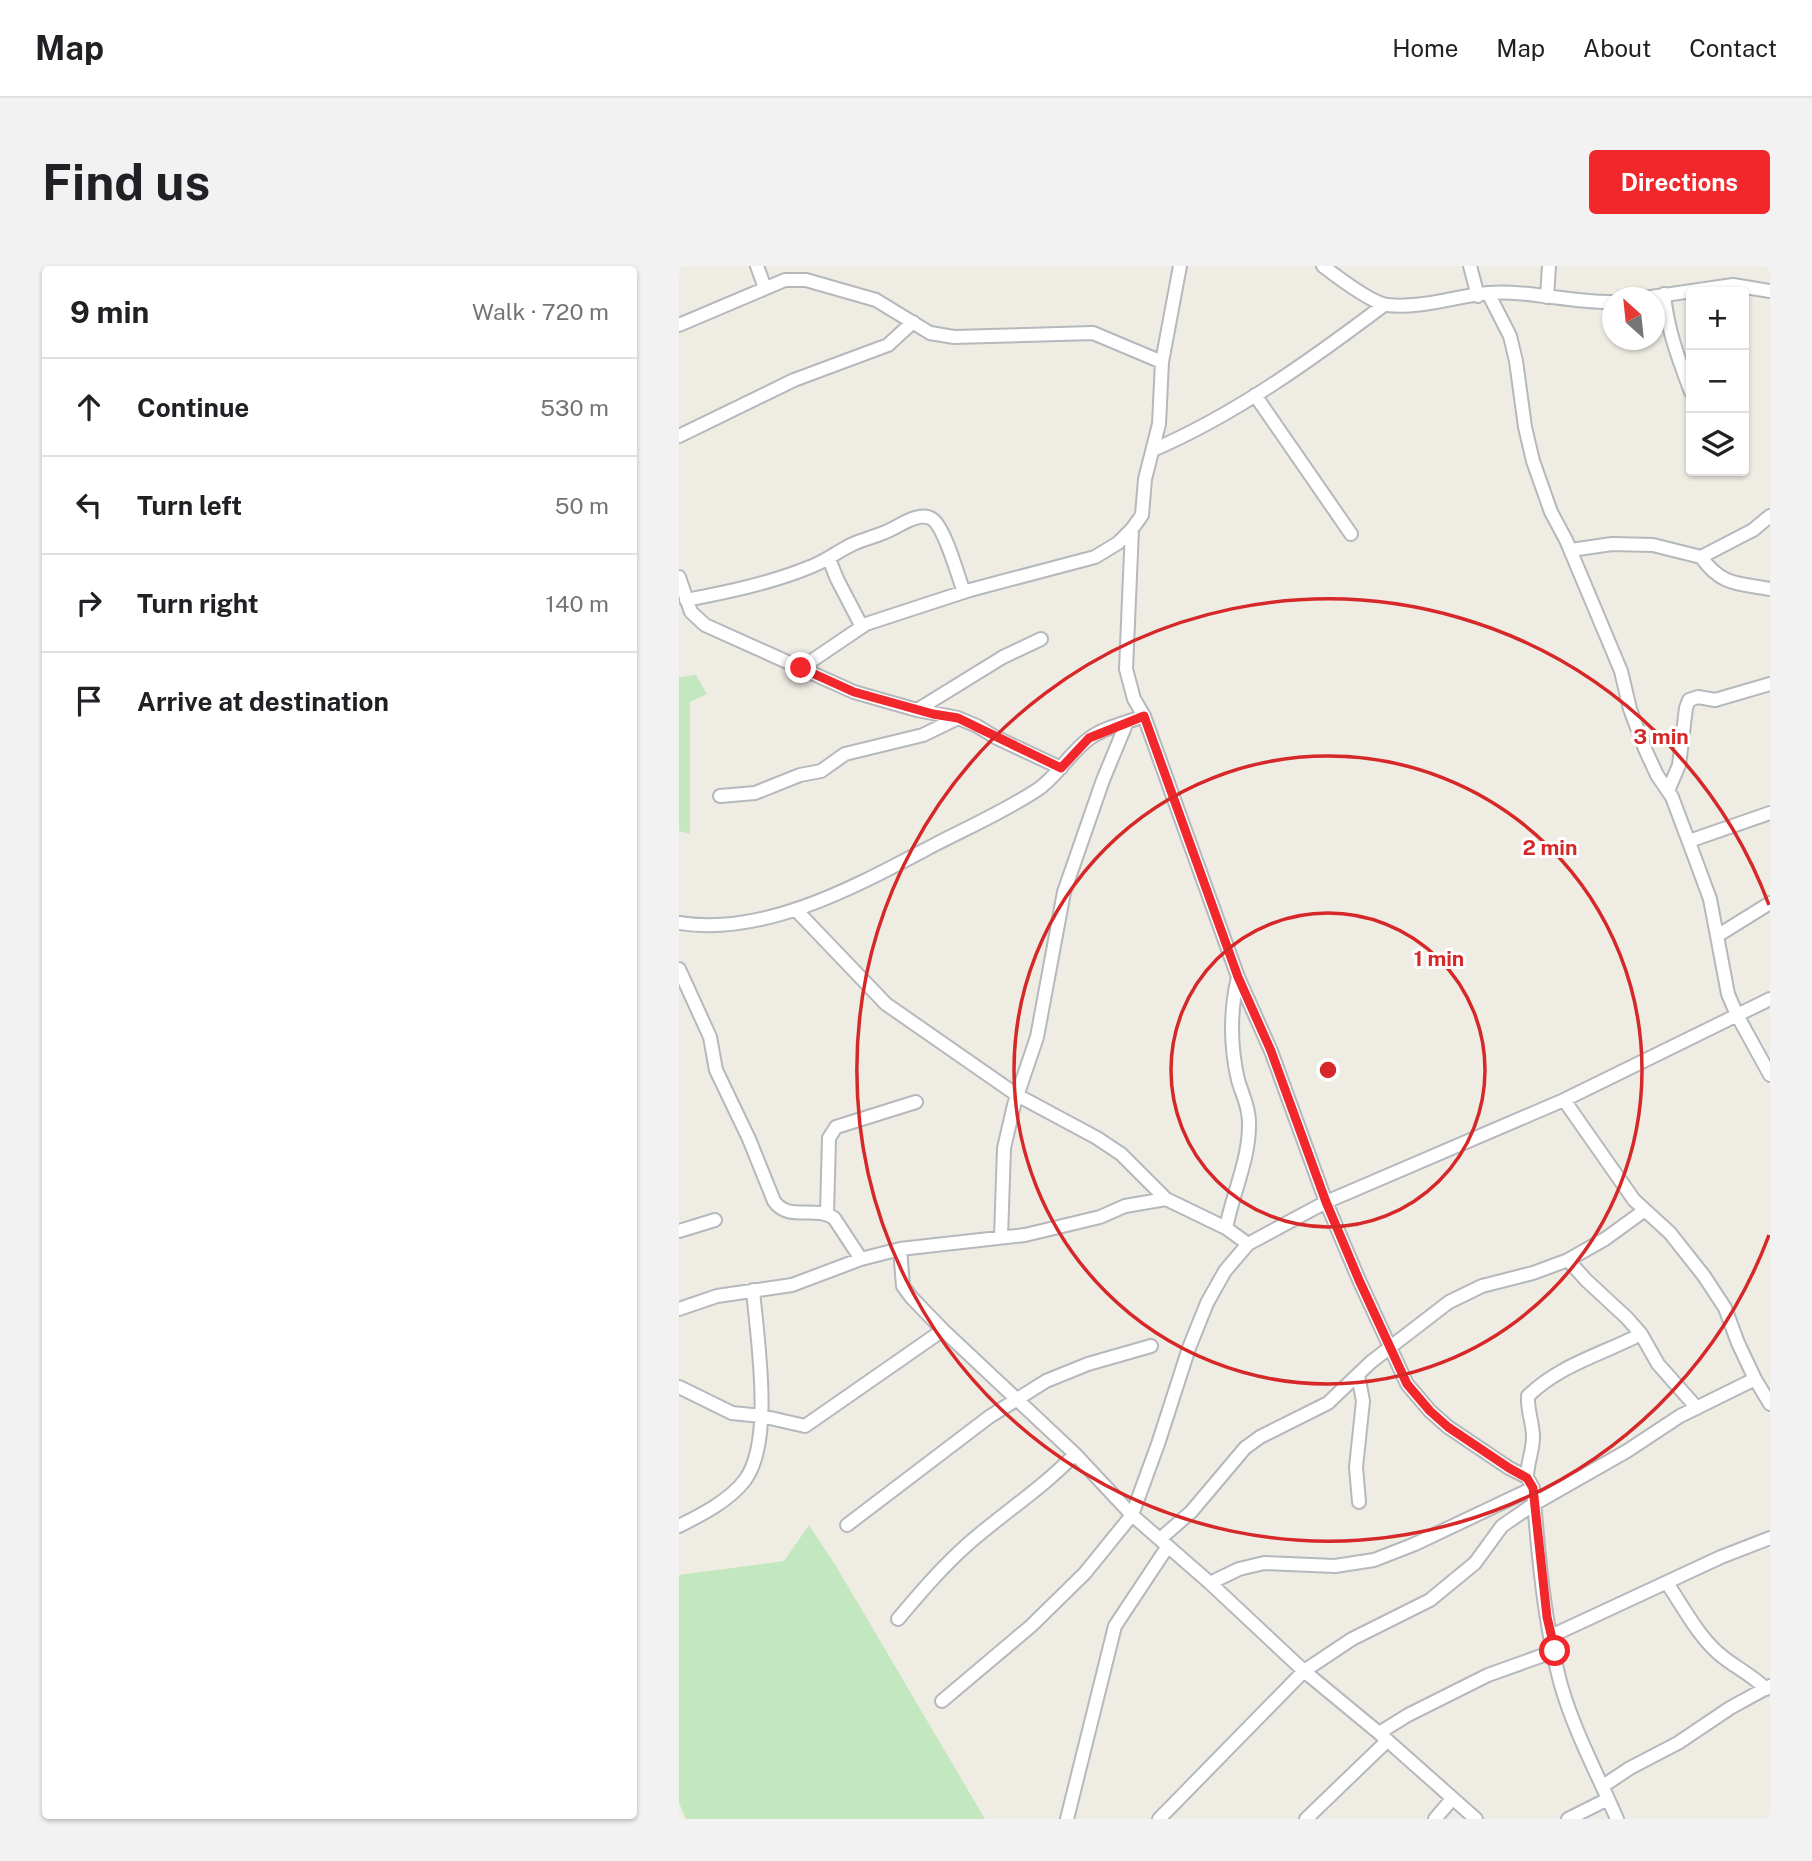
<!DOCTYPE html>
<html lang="en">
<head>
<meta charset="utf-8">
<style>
  :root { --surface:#fff; --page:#f2f2f2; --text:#202124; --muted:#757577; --line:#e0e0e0; --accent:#f2272c }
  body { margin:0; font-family:"Public Sans",sans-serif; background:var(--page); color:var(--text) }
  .controls { position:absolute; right:21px; top:21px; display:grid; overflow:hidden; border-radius:7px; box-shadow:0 2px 5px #0004 }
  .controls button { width:63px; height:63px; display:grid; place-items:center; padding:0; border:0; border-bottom:2px solid var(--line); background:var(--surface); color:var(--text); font:35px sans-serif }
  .compass { position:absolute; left:923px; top:21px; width:63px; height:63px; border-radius:50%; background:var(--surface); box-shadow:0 2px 5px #0004; rotate:333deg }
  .stop { position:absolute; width:21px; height:21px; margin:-16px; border:5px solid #f2272c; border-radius:50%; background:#fff }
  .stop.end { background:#f2272c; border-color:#fff; box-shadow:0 2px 7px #0008 }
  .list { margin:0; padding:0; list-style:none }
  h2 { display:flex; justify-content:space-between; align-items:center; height:91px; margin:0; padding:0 28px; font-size:30px }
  h2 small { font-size:23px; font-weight:400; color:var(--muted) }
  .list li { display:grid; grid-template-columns:46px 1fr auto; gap:21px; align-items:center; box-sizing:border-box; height:98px; padding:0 28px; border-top:2px solid var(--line) }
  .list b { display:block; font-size:26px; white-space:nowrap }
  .list em { font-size:23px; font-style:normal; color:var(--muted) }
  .icon { flex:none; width:38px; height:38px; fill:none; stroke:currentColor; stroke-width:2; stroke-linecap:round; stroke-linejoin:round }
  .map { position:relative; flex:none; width:1091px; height:1553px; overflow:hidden; border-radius:7px }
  header { display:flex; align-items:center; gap:42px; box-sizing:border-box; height:98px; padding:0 35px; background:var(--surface); border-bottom:2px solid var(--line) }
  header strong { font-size:33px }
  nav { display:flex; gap:38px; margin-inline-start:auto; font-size:24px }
  .intro { display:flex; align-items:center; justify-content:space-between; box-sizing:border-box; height:168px; padding:0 42px }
  h1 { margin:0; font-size:49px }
  .button { padding:18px 32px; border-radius:7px; background:var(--accent); color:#fff; font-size:24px; font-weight:700 }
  main { display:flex; gap:42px; padding:0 42px }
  aside { flex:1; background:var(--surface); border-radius:7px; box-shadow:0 2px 5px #0004 }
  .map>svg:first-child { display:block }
</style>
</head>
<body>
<header>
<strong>Map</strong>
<nav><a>Home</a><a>Map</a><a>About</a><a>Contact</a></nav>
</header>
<div class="intro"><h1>Find us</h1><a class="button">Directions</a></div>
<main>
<aside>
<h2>9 min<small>Walk · 720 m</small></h2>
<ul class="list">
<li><svg class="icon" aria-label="ahead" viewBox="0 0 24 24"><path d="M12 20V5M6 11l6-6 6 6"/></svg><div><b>Continue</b></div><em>530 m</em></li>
<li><svg class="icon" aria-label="left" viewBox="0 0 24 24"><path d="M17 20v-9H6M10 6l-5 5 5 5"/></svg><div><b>Turn left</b></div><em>50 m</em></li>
<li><svg class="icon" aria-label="right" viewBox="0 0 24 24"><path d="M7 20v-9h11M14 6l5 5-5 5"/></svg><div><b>Turn right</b></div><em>140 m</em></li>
<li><svg class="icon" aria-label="arrive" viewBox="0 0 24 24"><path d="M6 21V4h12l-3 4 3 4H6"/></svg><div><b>Arrive at destination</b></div></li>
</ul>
</aside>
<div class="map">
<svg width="1091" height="1553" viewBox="0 0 1091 1553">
  <rect width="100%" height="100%" fill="#efece4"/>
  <path fill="#c3e8bf" d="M17 409 28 428 11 436V568L0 565V411Z
    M130 1259 157 1300 306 1553H7L0 1537V1309L105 1295Z"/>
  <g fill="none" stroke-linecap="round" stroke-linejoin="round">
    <defs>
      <path id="minor" d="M78 0 86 22
        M644 0C657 10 693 37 708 39 742 43 776 30 810 27 851 24 892 37 933 36
        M791 0 799 30
        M809 27 831 70 837 95 846 161 854 195 872 246 887 274 942 405 951 443 966 483 978 509 993 531 1017 595 1031 633 1049 728 1058 749 1091 809
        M985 28C988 63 1000 94 1012 126
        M868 31 870 0
        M965 32 1054 19 1091 25
        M0 59 106 14H127L197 34 251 67 275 71 414 67 483 96
        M576 129 672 268
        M0 170 115 114 209 79 234 56
        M474 184C557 148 632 94 705 39
        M453 263 447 403 455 433 465 450
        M892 284 933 278 974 279 1022 291C1043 320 1058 317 1091 323
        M1022 291 1074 264 1091 250
        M150 293 158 313 183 361
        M0 311 12 346 26 359 175 426 238 444 279 452 298 460 316 471 382 502
        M7 334C49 326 92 317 131 301 147 295 159 285 174 278 183 274 194 271 204 267 217 263 239 244 253 253 266 261 279 311 285 326
        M122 402 187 358 291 324 416 291 439 277 453 263 463 249 466 213 480 158 483 96 501 0
        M238 444 324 391 362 373
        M989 525 1000 499 1007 442 1010 434 1019 431 1036 434 1091 418
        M41 530 76 527 121 509 142 505 166 488 244 469 279 452
        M1010 575 1091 547
        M117 644 207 738 338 829 418 872 442 888 487 933 547 962 569 978
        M0 657C87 671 181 618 255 579 290 561 324 546 358 524 378 511 391 486 411 472 426 461 447 457 465 450L559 711 592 785 647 936 680 1014 728 1118 751 1145 769 1161 830 1202 848 1211 854 1222C859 1286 865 1357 882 1419 895 1465 919 1509 938 1553
        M1038 670 1091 637
        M0 703 31 771 37 804 70 873 95 935C109 956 136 939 155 952L182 993
        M885 834 955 934 991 967 1025 1010 1046 1042 1059 1077 1076 1113 1091 1138
        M148 947 150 872 157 861 237 836
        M547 962C554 926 571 892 570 856 570 840 563 828 559 814 551 779 551 745 559 711
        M0 965 36 954
        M322 971 325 882 335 839 358 771 385 626 424 514 448 456
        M221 983 224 1020 232 1031 264 1064 396 1188 453 1249 531 1317 625 1405 700 1467 797 1553
        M889 994 907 1014 948 1052 962 1068 979 1098 1018 1142
        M0 1043 38 1030 113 1019 182 993 221 983 346 969 421 951 446 940 487 933
        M679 1109 684 1135 677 1201 680 1236
        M0 1121 53 1147 83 1150 126 1160 264 1064
        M848 1211C848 1198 854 1185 854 1171 854 1157 848 1144 849 1130 880 1099 924 1088 962 1068
        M168 1259 310 1151 367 1115 409 1098 472 1080
        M0 1260C22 1249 50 1235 66 1214 95 1175 78 1072 74 1024
        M481 1273 512 1246 566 1182 581 1171 649 1137 692 1096 770 1036 803 1020 854 1007 889 994 926 973 966 944
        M531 1317 560 1303 585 1297 656 1300 695 1294 736 1278 854 1222
        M988 1317C1003 1339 1018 1368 1038 1386 1053 1400 1071 1407 1087 1423
        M219 1353C241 1327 263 1301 289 1278 324 1247 364 1222 396 1188
        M872 1370 1042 1291 1091 1272
        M263 1435 352 1360 406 1307 453 1249 479 1178 510 1082 528 1037 546 1005 569 978 647 936 885 834 1091 733
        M700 1467 729 1449 809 1409 876 1385
        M924 1520 951 1502 999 1477 1051 1442 1091 1420
        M388 1553 436 1360 489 1280
        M480 1553 625 1405 673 1373 751 1334 796 1297 823 1260 855 1238 948 1185 1001 1150 1076 1113
        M627 1553 708 1475
        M756 1553 773 1533
        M889 1553 929 1533"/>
    </defs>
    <use href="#minor" stroke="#b5b8bc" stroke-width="16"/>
    <use href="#minor" stroke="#fff" stroke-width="12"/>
  </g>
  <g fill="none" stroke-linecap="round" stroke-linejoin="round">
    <path stroke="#f2272c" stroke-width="9" d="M122 402 175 426 254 448 279 452 382 502 410 472 465 450 559 711 592 785 647 936 680 1014 728 1118 751 1145 769 1161 830 1202 848 1212 854 1222 868 1351 876 1385"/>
  </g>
  <g fill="none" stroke="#d62828" stroke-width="3.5">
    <circle cx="649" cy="804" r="157"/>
    <circle cx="649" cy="804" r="314"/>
    <path d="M1090 969A471 471 0 1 1 1090 639"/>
  </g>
  <circle cx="649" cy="804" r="10" fill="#d62828" stroke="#fff" stroke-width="3.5"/>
  <g font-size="21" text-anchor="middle" font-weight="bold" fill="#d62828" stroke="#fff" stroke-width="6" stroke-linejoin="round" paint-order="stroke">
    <text x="982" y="478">3 min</text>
    <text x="871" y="589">2 min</text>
    <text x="760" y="700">1 min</text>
  </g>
</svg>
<div class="controls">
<button>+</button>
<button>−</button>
<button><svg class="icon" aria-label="layers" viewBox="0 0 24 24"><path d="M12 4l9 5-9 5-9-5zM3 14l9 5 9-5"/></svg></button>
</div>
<svg class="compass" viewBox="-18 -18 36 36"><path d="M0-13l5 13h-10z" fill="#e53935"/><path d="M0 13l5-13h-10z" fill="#757577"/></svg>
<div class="stop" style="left:876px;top:1385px"></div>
<div class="stop end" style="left:122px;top:402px"></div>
</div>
</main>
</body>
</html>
